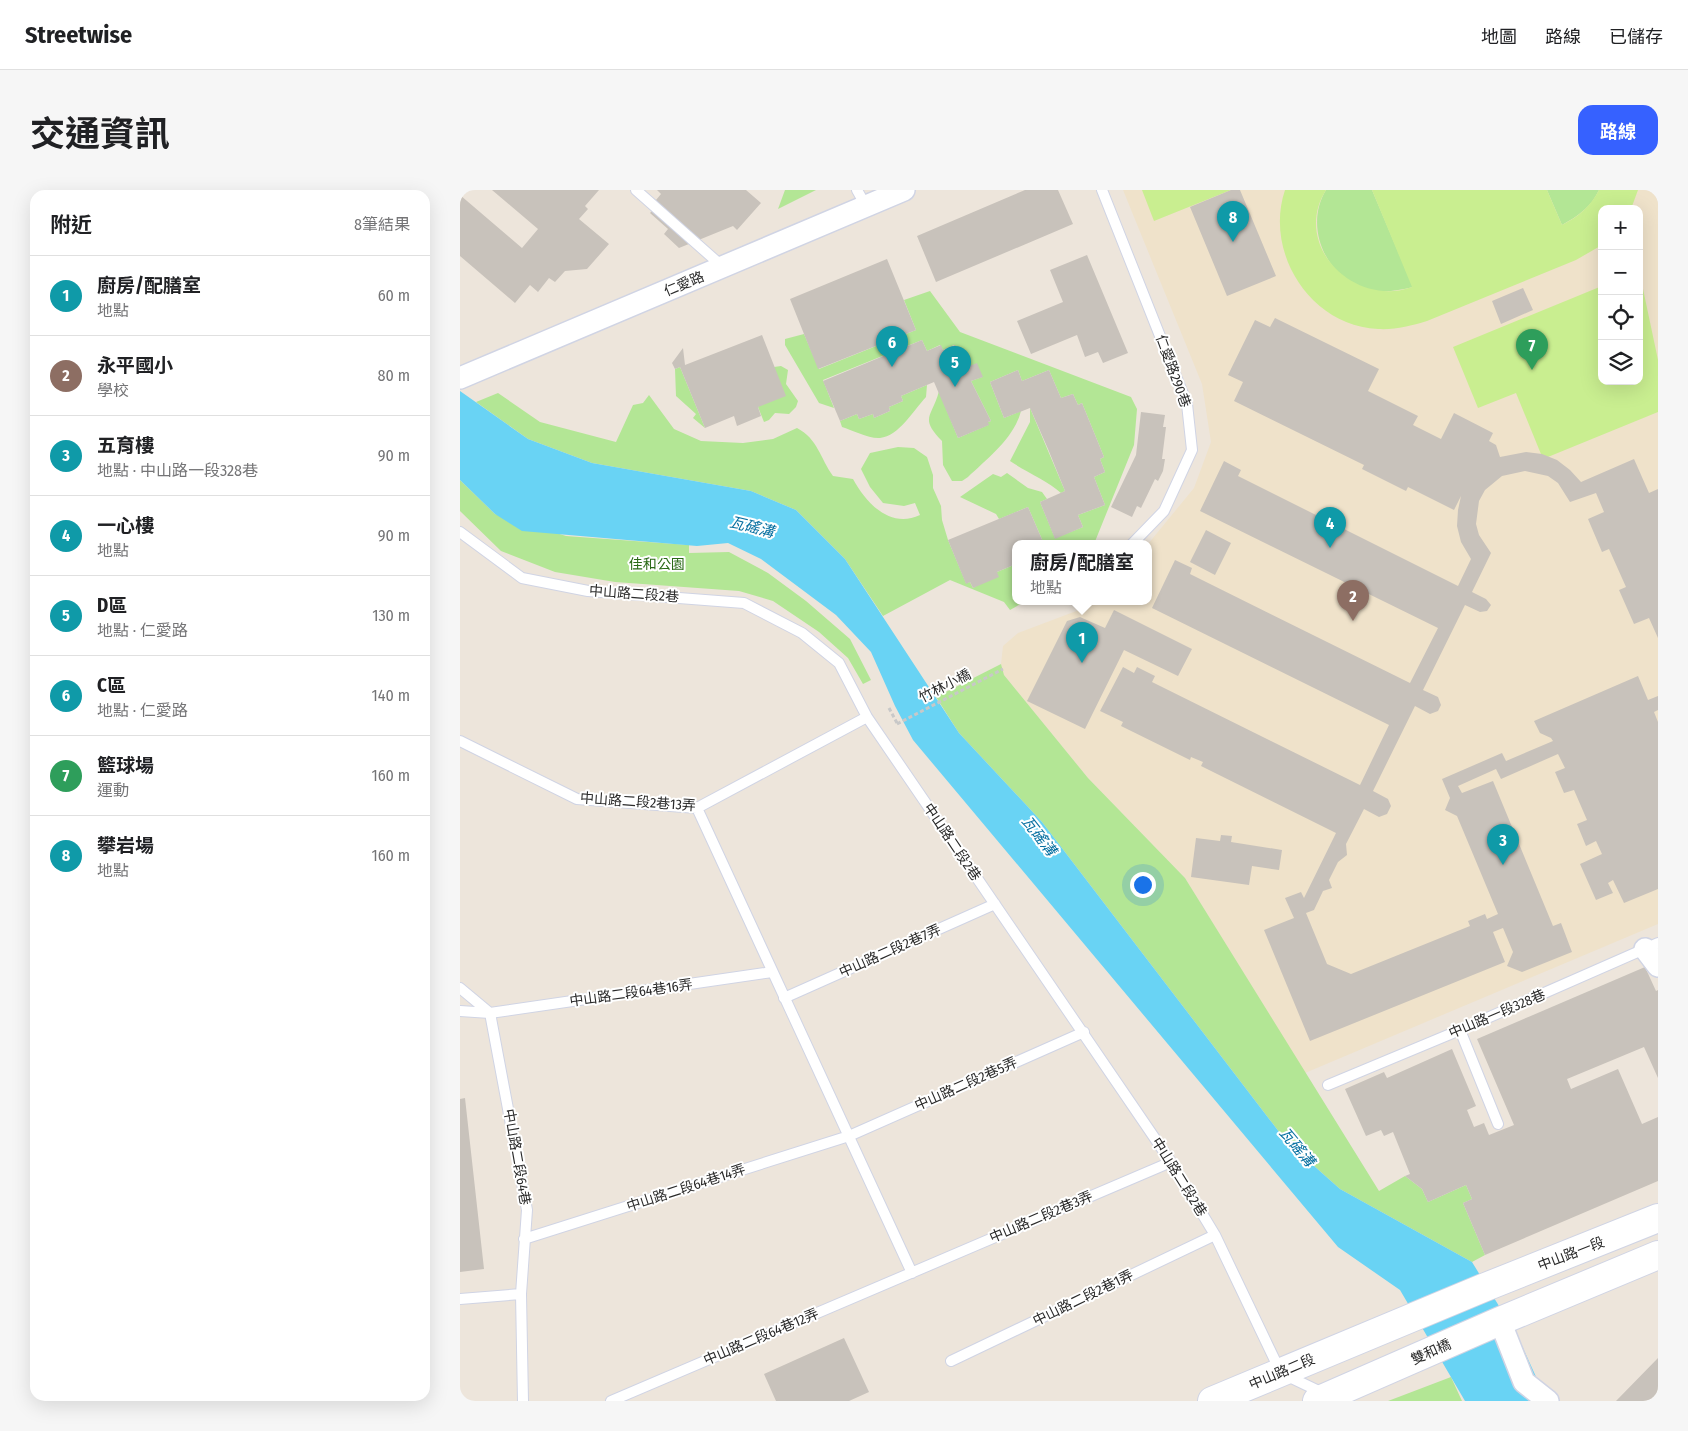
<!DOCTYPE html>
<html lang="zh-TW">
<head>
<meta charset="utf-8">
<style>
  :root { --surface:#fff; --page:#f6f6f6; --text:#202124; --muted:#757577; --line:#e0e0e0; --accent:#3661ff }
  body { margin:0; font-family:"Fira Sans Condensed","Noto Sans TC",sans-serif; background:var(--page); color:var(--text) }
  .controls { position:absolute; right:15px; top:15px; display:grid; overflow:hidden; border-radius:10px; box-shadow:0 5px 20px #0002 }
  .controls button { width:45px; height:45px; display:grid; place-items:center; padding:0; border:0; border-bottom:1px solid var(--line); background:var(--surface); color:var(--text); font:25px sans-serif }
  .you { position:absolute; left:682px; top:694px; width:18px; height:18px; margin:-12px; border:4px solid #fff; border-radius:50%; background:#1a73e8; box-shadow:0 0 0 8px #1a73e833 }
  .badge { display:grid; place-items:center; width:32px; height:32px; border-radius:50%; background:var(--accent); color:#fff; font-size:16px; font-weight:700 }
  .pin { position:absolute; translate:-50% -41px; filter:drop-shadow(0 1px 2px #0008) }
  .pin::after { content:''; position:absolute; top:26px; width:18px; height:15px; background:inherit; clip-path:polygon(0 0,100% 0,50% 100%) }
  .popup { position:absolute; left:552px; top:350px; width:140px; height:65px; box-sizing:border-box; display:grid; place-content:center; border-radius:10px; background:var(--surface); filter:drop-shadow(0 1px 4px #0005); font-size:16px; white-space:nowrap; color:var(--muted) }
  .popup b { font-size:19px; color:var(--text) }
  .popup::after { content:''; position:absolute; left:50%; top:100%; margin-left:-10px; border:10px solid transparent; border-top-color:var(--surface) }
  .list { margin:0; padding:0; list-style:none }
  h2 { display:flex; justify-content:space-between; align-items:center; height:65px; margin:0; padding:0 20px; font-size:21px }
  h2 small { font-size:16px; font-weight:400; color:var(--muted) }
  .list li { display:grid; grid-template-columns:32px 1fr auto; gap:15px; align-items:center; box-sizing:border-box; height:80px; padding:0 20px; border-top:1px solid var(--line) }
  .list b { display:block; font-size:19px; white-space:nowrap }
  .list p { margin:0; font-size:16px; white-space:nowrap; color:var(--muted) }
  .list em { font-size:16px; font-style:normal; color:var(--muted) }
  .icon { flex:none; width:28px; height:28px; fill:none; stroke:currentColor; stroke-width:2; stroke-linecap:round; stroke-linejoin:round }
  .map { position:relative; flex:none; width:1198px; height:1211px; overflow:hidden; border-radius:15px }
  header { display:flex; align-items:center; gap:30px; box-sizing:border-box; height:70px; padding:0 25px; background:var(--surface); border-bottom:1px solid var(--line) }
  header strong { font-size:24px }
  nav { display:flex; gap:28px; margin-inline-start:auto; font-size:18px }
  .intro { display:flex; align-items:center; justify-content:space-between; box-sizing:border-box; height:120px; padding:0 30px }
  h1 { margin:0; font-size:35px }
  .button { padding:12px 22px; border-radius:15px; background:var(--accent); color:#fff; font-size:18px; font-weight:700 }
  main { display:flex; gap:30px; padding:0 30px }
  aside { flex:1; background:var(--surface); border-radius:15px; box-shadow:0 5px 20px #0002 }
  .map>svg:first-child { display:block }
</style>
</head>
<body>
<header>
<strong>Streetwise</strong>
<nav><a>地圖</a><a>路線</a><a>已儲存</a></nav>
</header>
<div class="intro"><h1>交通資訊</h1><a class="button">路線</a></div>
<main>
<aside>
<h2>附近<small>8筆結果</small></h2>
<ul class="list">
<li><span class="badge" style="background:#0f9aa8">1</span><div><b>廚房/配膳室</b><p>地點</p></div><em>60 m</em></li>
<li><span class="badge" style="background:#8d6e63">2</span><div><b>永平國小</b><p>學校</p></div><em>80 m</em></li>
<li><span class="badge" style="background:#0f9aa8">3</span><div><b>五育樓</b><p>地點 · 中山路一段328巷</p></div><em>90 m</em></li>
<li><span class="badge" style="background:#0f9aa8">4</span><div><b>一心樓</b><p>地點</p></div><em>90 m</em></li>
<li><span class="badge" style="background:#0f9aa8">5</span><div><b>D區</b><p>地點 · 仁愛路</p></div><em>130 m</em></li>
<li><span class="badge" style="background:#0f9aa8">6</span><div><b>C區</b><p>地點 · 仁愛路</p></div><em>140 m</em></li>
<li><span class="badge" style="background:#2e9e5b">7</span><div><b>籃球場</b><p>運動</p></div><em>160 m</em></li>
<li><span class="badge" style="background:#0f9aa8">8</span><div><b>攀岩場</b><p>地點</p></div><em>160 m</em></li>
</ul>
</aside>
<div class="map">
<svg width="1198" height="1211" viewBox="0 0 1198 1211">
  <rect width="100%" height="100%" fill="#ede5db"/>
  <path fill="#efe2ca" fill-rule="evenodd" d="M663 0H1198V734L845 883 725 688 628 588 544 485 541 474 543 456 558 443 619 420 629 412H688V354L734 298 751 252 742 194ZM1142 19H1179V191H1142Z"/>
  <path fill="#b3e695" d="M325 0H356L318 19Z
    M866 0H912L953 97C936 101 920 104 903 98 865 85 844 36 866 0Z
    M1087 0H1139C1131 17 1118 26 1102 35Z
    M470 101 500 142 671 207 677 219 674 255 634 354H584L568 317 539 329 536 324 500 307 533 284 541 287 547 283 568 298 582 302 587 309 580 312 595 348 623 337 618 325 645 315 634 287 645 282 640 269 644 267 622 213 618 215 613 204 601 208 589 180 562 191 558 180 530 192 544 228 561 221C554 248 528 268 508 287L502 291H492L483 275 482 251C459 227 472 228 479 201L498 248 528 235V232L531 231 511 191 522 187 509 176 502 159 497 161 494 155 483 160 480 155 467 161 462 150 363 190 374 218 359 213 325 155V149L344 144 359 179 456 140 444 110Z
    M321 176 328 180 326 194 338 211 336 217 329 224 315 223 309 230 304 232 298 217 314 177Z
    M220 177 245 238 233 228 236 224 216 206 215 179Z
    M467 195 466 207C453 221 439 246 420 248 409 249 392 240 382 237L380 231 397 224 399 229 413 224 414 228 430 221 429 217 443 211 441 206Z
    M38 203 80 232 156 252 173 215 183 213 189 205 214 239 241 251 283 253 313 249 337 238C358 249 360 268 373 286L393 289C406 313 430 339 460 325L455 313 444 316 423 313 410 297 401 279 410 263 438 257 454 258 467 267 473 285V298L481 316 482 330 488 350 506 393 510 392 513 398 537 382 556 374V412H564L550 420 544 412 490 390 423 426 385 369 336 320 291 301 132 273 68 249 16 212Z
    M570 218 605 301 601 303C588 291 566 282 550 271L570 232Z
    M0 290 35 324 106 346 229 355V363L269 362 308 383 346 411 390 449 411 490 403 494 388 468 359 442 313 411 279 401 155 392 95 382 41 361 0 321Z
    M541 474 544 485 628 588 725 688 919 1001 945 986 962 999 968 1012 1006 995 1012 1009 1003 1013 1025 1065 1012 1072 880 999 826 951 582 632 499 543 476 507Z
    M991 1187 1002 1211H928Z"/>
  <path fill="#c9ee90" d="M682 0H771L694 31Z
    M825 0H866C831 56 895 118 952 97L912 0H1087L1102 35C1118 27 1131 16 1139 0H1178L1171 19H1142V55L1116 70 967 131C950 136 935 140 918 139 850 136 804 62 825 0Z
    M1179 80 1198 170V222L1083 269 1056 203 1018 218 993 157 1142 96V191H1179Z"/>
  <path fill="#69d3f4" d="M0 201 68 249 132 273 291 301 336 320 385 369 499 543 582 632 826 951 880 999 1012 1072 1058 1147 1087 1211H1005L940 1100 878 1057 453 550 435 516 411 462 376 425 301 369 268 353 237 356 62 341 35 324 0 290Z"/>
  <path fill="#c8c2bb" d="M32 0H139L125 16 128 19 119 29 149 54 127 79 105 81 95 92 89 88 78 102 70 95 55 113 0 66V5L62 58 78 39Z
    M197 0H286L301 13 277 40 273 36 219 58 204 44 208 39 190 23 194 19 191 16 201 4Z
    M565 0H598L613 34 476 92 457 46Z
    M771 0H780L816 86 767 106 730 17Z
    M627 65 668 163 643 173 638 162 625 167 617 145 571 164 557 131 603 112 590 80Z
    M427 69 456 140 358 179 330 109Z
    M1063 98 1073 120 1041 134 1032 111Z
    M815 128 919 179 908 201 958 226 953 235 981 249 994 223 1033 243 1029 251 1036 255 1040 267 1066 262 1082 264 1097 270 1110 280 1121 292 1174 269 1189 303 1198 299V448L1189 428 1174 434 1159 400 1166 397 1149 359 1142 362 1128 329 1144 322 1136 303 1110 312 1098 293 1088 286 1065 281 1042 286 1025 300 1019 311 1016 334 1019 345 1031 363 1012 402 1026 409 1031 415 1027 421 1020 422 1005 415 963 500 978 507 981 515 978 521 970 524 955 516 913 601 928 609 931 616 927 624 919 627 904 619 886 654 887 665 878 672 869 690 872 698 863 701 854 720 846 723 867 774 891 784 1010 736 1008 731 1025 724 1027 729 1038 724 997 626 985 620 990 608 982 589 1042 563 1046 571 1093 551 1091 548 1080 543 1074 531 1178 486 1188 510 1198 506V520L1194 522 1198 532V699L1164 713 1153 690 1148 693 1153 703 1136 710 1120 674 1142 664 1136 651 1126 656 1117 634 1127 630 1114 600 1104 603 1095 582 1105 578 1098 564 1041 589 1036 579 998 596 1002 603 1033 591 1093 736 1101 733 1112 762 1062 782 1047 776 1053 762 1043 738 1033 742 1045 772 850 851 804 740 834 728 825 708 841 702 844 708 876 643 741 576 743 572 731 567 730 570 661 536 663 532 640 521 663 477 674 483 677 477 695 486 692 492 900 595 929 535 692 418 715 370 732 378 730 384 950 493 978 438 740 321 764 271 781 280 778 286 998 396 1011 369 1001 352 997 336 998 320 1001 306 994 320 948 297 946 301 902 279 904 275 774 211 783 192 768 185 795 130 810 137Z
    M302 145 326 206 298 217 301 226 277 236 274 226 245 238 220 177 215 179 212 173 223 158 225 175Z
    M462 150 467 161 481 155 483 160 495 155 497 161 502 159 509 176 517 173 523 187 511 191 531 231 528 232 529 235 498 248 474 192 441 206 443 211 429 217 430 221 414 228 413 224 399 229 397 224 380 231 363 191Z
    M558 180 562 191 589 180 601 208 613 204 618 215 622 213 644 267 640 269 645 282 634 287 645 315 618 325 623 337 595 349 580 312 605 301 588 259 570 218 544 228 530 192Z
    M681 222 705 225 703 237H706L702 269H705L703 281 698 291 695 289 681 318 677 316 672 327 651 317 676 265Z
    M568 317 584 354H556V374L537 382 539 387 513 398 510 392 506 394 488 350Z
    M746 340 771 353 755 385 730 372Z
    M654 420 732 459 718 486 664 460 625 539 567 511 607 431 620 427 645 438Z
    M761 645 772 646 771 652 822 660 819 680 792 676 789 695 731 687 736 648 760 651Z
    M1185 777 1196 801 1198 800V888L1184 857 1107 889 1111 899 1158 879 1182 934 1198 927V991L1025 1065 1003 1013 1012 1009 1006 995 968 1012 962 999 945 986 950 984 933 942 924 946 921 940 906 946 885 899 924 882 927 888 992 859 1016 916 1007 920 1014 937 1024 933 1029 945 1054 935 1017 849Z
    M5 908 24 1079 0 1082V909Z
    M384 1148 409 1202 389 1211H316L304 1184Z
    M1198 1168V1211H1156Z"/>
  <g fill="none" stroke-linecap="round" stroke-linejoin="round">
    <defs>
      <path id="lane" d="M176 0 263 77
        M397 0 406 16
        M642 0 727 214 732 260 704 321 672 354
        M0 342 62 388 128 401 284 413 342 443 379 473 407 527 711 972 755 1045 821 1183 865 1204
        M0 551 117 609 237 618 407 527
        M237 618 452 1083
        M0 798 30 823 67 1020 61 1104 63 1211
        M324 808 535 714
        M0 821 30 823 312 782
        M1000 840 1038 934
        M868 895 1000 840 1198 753
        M64 1049 389 946 624 842
        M0 1109 61 1104
        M491 1171 755 1045
        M151 1211 711 972"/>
      <path id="street" d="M0 188 444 0
        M1185 759 1198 776
        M1040 1131 1064 1192 1088 1211"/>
      <path id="secondary" d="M752 1211 1023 1098 1198 1028
        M857 1211 1040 1131 1198 1065"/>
    </defs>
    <use href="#lane" stroke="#d0d4e4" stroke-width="12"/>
    <use href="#street" stroke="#d0d4e4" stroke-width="24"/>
    <use href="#secondary" stroke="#d0d4e4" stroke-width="30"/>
    <path stroke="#c8c8c8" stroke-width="3" stroke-dasharray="4 2.5" stroke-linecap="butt" d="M429 518 437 533
      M437 534 543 479"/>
    <use href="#lane" stroke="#fff" stroke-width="10"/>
    <use href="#street" stroke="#fff" stroke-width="21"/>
    <use href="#secondary" stroke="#fff" stroke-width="28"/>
  </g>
  <g text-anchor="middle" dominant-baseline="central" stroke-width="4" stroke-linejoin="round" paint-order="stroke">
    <g font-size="14" fill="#2a2a2a" stroke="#fff">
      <text transform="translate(224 94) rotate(-23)">仁愛路</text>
      <text transform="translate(713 181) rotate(70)">仁愛路290巷</text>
      <text transform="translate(174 404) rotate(4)">中山路二段2巷</text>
      <text transform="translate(485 496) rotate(-27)">竹林小橋</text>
      <text transform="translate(178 612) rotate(4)">中山路二段2巷13弄</text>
      <text transform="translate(492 652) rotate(56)">中山路二段2巷</text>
      <text transform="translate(430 761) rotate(-24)">中山路二段2巷7弄</text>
      <text transform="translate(171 803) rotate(-8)">中山路二段64巷16弄</text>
      <text transform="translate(1037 824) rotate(-23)">中山路一段328巷</text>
      <text transform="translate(506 894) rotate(-24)">中山路二段2巷5弄</text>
      <text transform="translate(57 967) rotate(80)">中山路二段64巷</text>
      <text transform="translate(719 987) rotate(58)">中山路二段2巷</text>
      <text transform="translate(226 998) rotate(-18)">中山路二段64巷14弄</text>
      <text transform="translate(581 1027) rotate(-23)">中山路二段2巷3弄</text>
      <text transform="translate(1111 1064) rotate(-21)">中山路一段</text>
      <text transform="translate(623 1108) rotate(-26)">中山路二段2巷1弄</text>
      <text transform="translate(301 1147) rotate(-23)">中山路二段64巷12弄</text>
      <text transform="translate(971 1162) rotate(-24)">雙和橋</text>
      <text transform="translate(822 1182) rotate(-23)">中山路二段</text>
    </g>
    <g font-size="14" fill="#2a6a17" stroke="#fff">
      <text x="197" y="374">佳和公園</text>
    </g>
    <g font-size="15" font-style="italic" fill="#0770a1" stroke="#fff">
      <text transform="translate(292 337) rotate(14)">瓦磘溝</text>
      <text transform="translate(579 646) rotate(52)">瓦磘溝</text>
      <text transform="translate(837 957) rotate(50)">瓦磘溝</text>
    </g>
  </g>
</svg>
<div class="controls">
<button>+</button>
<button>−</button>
<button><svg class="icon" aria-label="locate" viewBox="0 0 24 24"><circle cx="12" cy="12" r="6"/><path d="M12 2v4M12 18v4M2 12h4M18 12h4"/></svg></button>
<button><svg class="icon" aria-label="layers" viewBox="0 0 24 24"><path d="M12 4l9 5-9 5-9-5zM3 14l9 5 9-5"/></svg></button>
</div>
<div class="you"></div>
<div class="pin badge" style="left:622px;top:473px;background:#0f9aa8">1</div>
<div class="popup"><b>廚房/配膳室</b>地點</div>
<div class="pin badge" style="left:893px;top:431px;background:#8d6e63">2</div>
<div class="pin badge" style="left:1043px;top:675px;background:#0f9aa8">3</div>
<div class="pin badge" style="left:870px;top:358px;background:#0f9aa8">4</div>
<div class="pin badge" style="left:495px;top:197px;background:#0f9aa8">5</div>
<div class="pin badge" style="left:432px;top:177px;background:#0f9aa8">6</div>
<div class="pin badge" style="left:1072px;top:180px;background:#2e9e5b">7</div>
<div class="pin badge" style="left:773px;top:52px;background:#0f9aa8">8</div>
</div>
</main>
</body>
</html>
